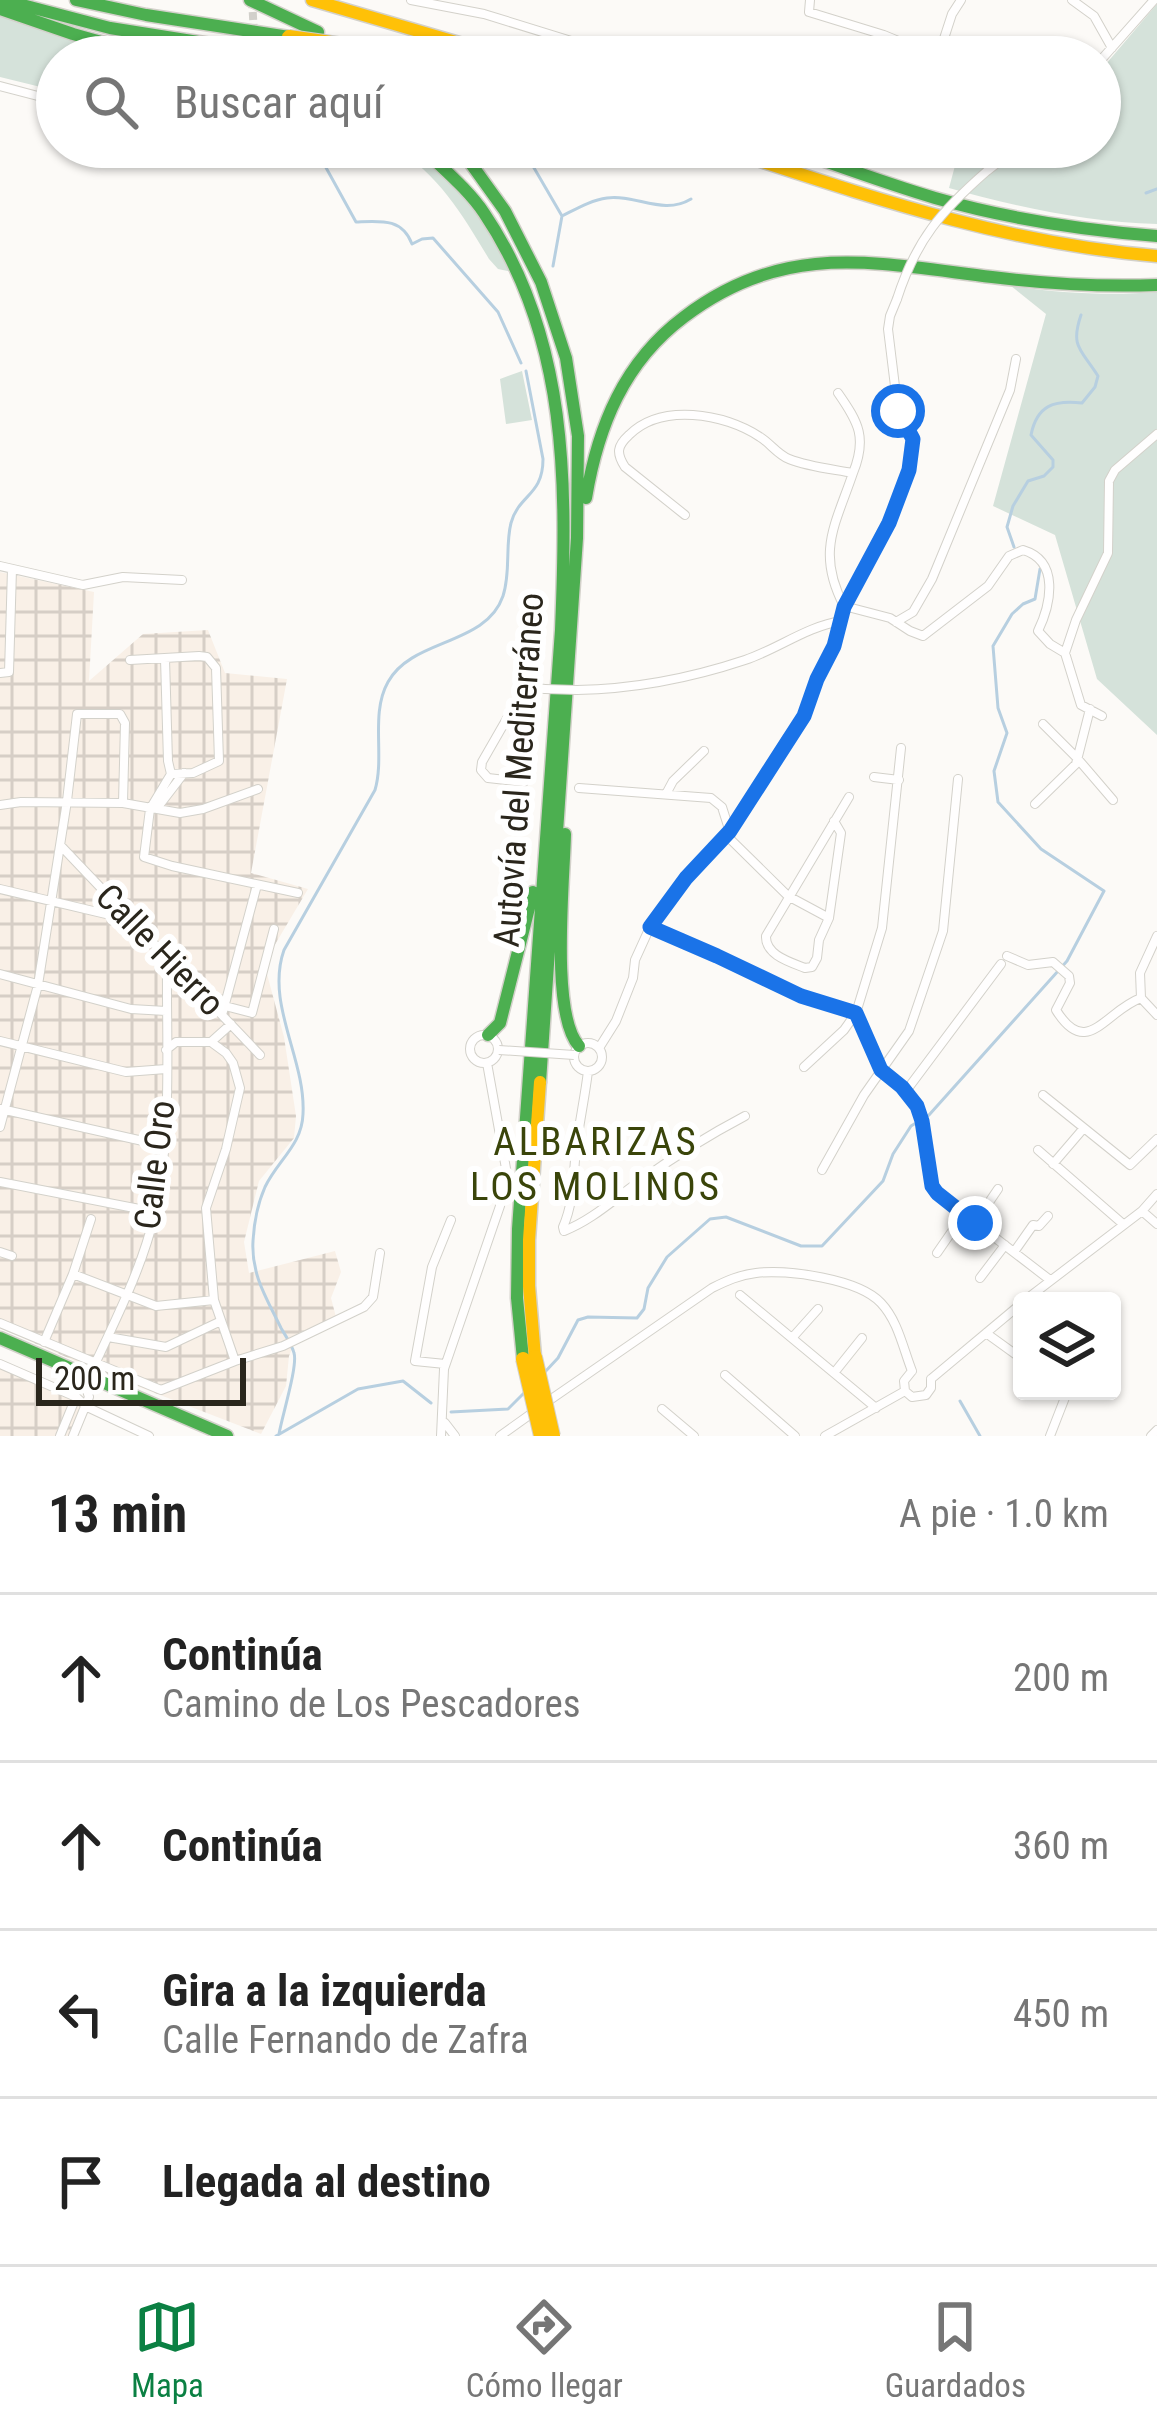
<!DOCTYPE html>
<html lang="es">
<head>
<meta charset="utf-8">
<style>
  :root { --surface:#fff; --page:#f2f2f2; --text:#222; --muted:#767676; --line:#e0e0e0; --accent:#0b8043 }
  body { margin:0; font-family:"Roboto Condensed",sans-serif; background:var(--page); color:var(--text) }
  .controls { position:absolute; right:36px; bottom:36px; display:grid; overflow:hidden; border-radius:12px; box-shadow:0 3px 9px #0004 }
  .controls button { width:108px; height:108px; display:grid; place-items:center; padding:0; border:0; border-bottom:3px solid var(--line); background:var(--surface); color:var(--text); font:60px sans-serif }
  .scale { position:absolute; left:36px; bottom:30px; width:210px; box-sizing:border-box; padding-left:12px; border:6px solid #2a261c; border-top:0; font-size:33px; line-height:42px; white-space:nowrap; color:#2a261c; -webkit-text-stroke:9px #fff; paint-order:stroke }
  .stop { position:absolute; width:36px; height:36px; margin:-27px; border:9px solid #1a73e8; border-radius:50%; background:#fff }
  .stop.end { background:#1a73e8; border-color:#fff; box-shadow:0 3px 12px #0008 }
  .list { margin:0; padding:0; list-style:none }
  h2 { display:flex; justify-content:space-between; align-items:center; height:156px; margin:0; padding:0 48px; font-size:51px }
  h2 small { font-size:39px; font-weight:400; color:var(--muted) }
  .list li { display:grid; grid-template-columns:78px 1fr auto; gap:36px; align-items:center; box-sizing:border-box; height:168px; padding:0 48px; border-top:3px solid var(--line) }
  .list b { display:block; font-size:45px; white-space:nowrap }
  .list p { margin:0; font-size:39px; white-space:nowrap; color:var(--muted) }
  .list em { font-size:39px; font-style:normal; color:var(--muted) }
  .icon { flex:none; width:66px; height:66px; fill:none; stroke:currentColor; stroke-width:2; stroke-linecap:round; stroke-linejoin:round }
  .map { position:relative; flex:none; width:1157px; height:1436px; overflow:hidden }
  .search { position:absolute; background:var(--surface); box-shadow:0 3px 9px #0004; left:36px; right:36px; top:36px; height:132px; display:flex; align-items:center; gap:30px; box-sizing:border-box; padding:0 42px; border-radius:66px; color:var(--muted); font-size:45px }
  .sheet { height:828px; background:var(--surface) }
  nav { display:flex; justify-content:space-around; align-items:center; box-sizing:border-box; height:168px; border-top:3px solid var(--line); background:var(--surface); font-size:33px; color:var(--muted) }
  nav a { display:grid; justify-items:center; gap:6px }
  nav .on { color:var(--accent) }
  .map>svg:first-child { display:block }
</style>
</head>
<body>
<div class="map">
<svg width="1157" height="1436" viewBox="0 0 1157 1436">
  <defs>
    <pattern id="industrial-grid" width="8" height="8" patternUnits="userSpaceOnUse" patternTransform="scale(3)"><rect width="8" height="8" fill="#f9f0e7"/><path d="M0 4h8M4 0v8" fill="none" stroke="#d6cec6"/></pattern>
  </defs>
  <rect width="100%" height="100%" fill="#fcfaf7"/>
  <path fill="url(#industrial-grid)" d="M0 572 94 592 89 681 143 634 208 630 225 673 287 679 251 873 308 889 264 963 284 1037 296 1116 294 1138 259 1181 244 1242 249 1273 335 1251 341 1272 331 1298 336 1317 299 1333 289 1356 286 1386 261 1434 98 1371 0 1328Z
    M0 1367 83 1402 68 1436H0Z"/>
  <path fill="#d5e2da" d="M1157 4V224C1087 222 1017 207 949 188L960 147H1100V71Z
    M0 16 124 57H57V91L0 77Z
    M394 147H413L434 166 472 206 512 272 498 269 489 259C463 215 439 175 394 147Z
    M1011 286C1059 293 1109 296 1157 292V735L1097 679 1055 535 993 506 1046 314Z
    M522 371 532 420 506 424 500 379Z"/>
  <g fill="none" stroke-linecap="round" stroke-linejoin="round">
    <path stroke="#b7cfe0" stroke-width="3" d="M530 161 562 216
      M324 164 356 222C381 221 402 218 412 244L422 239 433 238 498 312 521 363
      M1146 193 1157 189
      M553 266 562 216C576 209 591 200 607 198 636 194 663 216 691 199
      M1014 547 1007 527 1013 506 1028 481 1044 476 1053 467V460L1031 435C1037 405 1054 400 1082 403L1095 387 1098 376C1081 349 1070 347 1081 315
      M544 1373 558 1358 578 1320 588 1317 637 1318 644 1309 648 1288 667 1257 710 1219 726 1217 801 1246H822L883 1181 893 1154 911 1126 929 1115 1067 961 1104 891 1041 849 998 802 994 771 1007 733 998 708 993 646 1012 614 1023 604 1035 599 1040 569
      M960 1401 980 1436
      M451 1412 508 1409 524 1393
      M279 1434C282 1416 298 1366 294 1353 292 1345 285 1335 281 1328 267 1299 251 1275 253 1241 254 1223 258 1203 265 1187 278 1160 302 1145 303 1114 306 1059 265 1004 284 950L375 790C385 756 370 714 388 682 412 638 486 646 503 596 511 572 505 546 511 523 519 494 543 496 543 459L526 371
      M276 1436 358 1389 403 1381 431 1403"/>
    <path stroke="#d2d0cb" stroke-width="8" stroke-dasharray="8 4" stroke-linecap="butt" d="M252 0 255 50"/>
    <defs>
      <path id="street" d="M411 0 484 14 623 57
        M810 0 809 12 884 35 937 57
        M1072 0 1094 16 1112 48
        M938 57 952 14 961 0
        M1100 61 1154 0
        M0 86 57 101
        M987 171 1018 147
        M838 393C859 423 867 438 853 473
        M685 515 625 467C616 453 617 446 629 435 661 403 724 413 760 437 770 443 778 455 789 459 809 467 832 469 853 473 835 526 816 552 844 606L890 618 910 631 923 636 988 586 1009 556 1023 550C1060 561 1051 604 1038 631L1050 644 1065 653 1081 705 1102 716
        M0 566 83 585 123 577 182 580
        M896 622 913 612 932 579 1010 390 1016 359
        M1065 653 1076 620 1108 553 1109 481 1115 470 1157 434
        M165 659 168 761 171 774 150 809 144 857 172 866 298 893
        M130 660 199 656 207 657 216 668 219 761 193 773 171 774
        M0 673 9 672 12 569
        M577 690C633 689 691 678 745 660 778 649 807 626 842 621
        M1043 724 1077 758 1113 800
        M874 777 899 780
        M524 782 488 778 481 770 482 762 521 694 536 688 545 689
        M579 788 711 798 722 807 729 829
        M666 794 673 781 704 751
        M1035 804 1076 764 1090 709
        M0 805 21 802 123 803 180 813 203 809 258 789
        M151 808 161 803 184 773
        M834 821 841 833 829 918 819 940 817 958 812 967 805 968C790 962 765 955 766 936L849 797
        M726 835 788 896 829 918
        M61 846 260 1055
        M0 889 127 919
        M650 927 717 955 801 996 856 1013C863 1030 869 1050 879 1066 890 1082 909 1090 918 1109 930 1136 920 1167 937 1193L1050 1280
        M1007 956 1028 965 1053 962 1069 976 1070 983 1056 1010C1087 1060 1105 1011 1141 998
        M0 974 131 1009 166 1011
        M1141 998 1140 973 1157 936
        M1141 998 1157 1015
        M225 1006 252 1013 274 929
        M222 1015 257 885
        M470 1049a14 14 0 1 1 28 0a14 14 0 1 1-28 0Z
        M0 1041 126 1072 166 1069
        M211 1042 231 1024
        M574 1057a14 14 0 1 1 28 0a14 14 0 1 1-28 0Z
        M599 1048 616 1021 633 978 635 960 650 927 686 878 730 831 787 738 804 716 817 679 834 646 844 606 901 494 909 470 913 439 898 411 888 329 890 316 897 299
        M166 1050 176 1042H211L226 1053 233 1063 240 1088 226 1149 206 1208 214 1300 235 1361
        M804 1067 844 1030 856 1013 882 928 901 748
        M588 1071C585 1097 579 1123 576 1150 573 1177 574 1202 563 1227L564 1231C592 1220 613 1200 637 1183 672 1158 707 1136 745 1116
        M906 1091 1001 964
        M1043 1095 1130 1165 1157 1139
        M1 1109 165 1146
        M0 1127 38 985 67 801 77 714H120L125 723 123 803
        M1038 1150 1123 1224
        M1053 1164 1083 1129
        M822 1170 864 1095 909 1031 943 931 958 779
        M0 1182 155 1212
        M1142 1211 1157 1224
        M975 1223 998 1189
        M0 1252 12 1256
        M1014 1252 1033 1225 1039 1226 1048 1216
        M937 1253 964 1214
        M73 1274 156 1306 214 1300
        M980 1278 1005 1245
        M740 1295 876 1408
        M1024 1301 1142 1211 1157 1194
        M0 1323 161 1390 235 1361 283 1346 364 1307 373 1297 380 1253
        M986 1333 1022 1359
        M108 1337 166 1347 221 1321
        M792 1338 818 1309
        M44 1342 73 1274 91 1219
        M0 1364 76 1397 87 1407 149 1436
        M445 1364 415 1361 432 1267 451 1220
        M912 1371 904 1381 905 1391 912 1397 926 1395 931 1388V1379
        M834 1373 862 1338
        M725 1375 795 1436
        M931 1379 1022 1303
        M109 1382 98 1370 95 1364C117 1317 142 1267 154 1217 173 1135 166 1041 167 957
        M547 1402 712 1288C726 1281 739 1275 756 1273 787 1269 859 1279 881 1303 898 1321 903 1348 912 1371
        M662 1409 694 1436
        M445 1423 455 1436
        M60 1436 76 1397
        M73 1436 89 1397 84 1381
        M441 1436 444 1369 500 1206 507 1174 487 1063
        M500 1436 535 1411
        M825 1436 905 1391
        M1050 1436 1066 1395 1064 1391
        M1151 1436 1157 1430"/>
      <path id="fast" d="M3 0 110 28 293 57
        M76 0 146 15 289 37
        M250 0 318 32
        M0 9 73 34 154 57
        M408 54 429 57
        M421 147C442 168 468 189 484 213 569 339 567 485 561 630L518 1229 517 1298 523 1359
        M459 147 505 211 541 282 566 358 578 436 577 538 540 1082
        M784 147C834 164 884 183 935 198 1008 219 1082 230 1157 236
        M586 498C598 426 624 362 684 317 785 240 875 263 992 277 1047 284 1102 287 1157 285
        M565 834C564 881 550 1014 579 1046
        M488 1035 500 1023 533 892
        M0 1338 227 1436"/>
      <path id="slow" d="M312 0 507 57
        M717 147C865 195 1001 243 1157 256
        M535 1357 529 1286V1240L540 1082"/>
    </defs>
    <use href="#street" stroke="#d3d1ca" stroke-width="10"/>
    <use href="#fast" stroke="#d3d1ca" stroke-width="15"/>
    <use href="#slow" stroke="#d3d1ca" stroke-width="15"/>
    <use href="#street" stroke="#fffefe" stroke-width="8"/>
    <use href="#fast" stroke="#4caf50" stroke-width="12"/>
    <use href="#slow" stroke="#ffc107" stroke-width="12"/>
    <defs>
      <path id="street-bridge" d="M897 299C916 240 941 211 987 171
        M545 689 577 690
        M499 1050 574 1055"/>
      <path id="slow-bridge" d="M289 37 408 54
        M535 1357 553 1436
        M523 1359 541 1436"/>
    </defs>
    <use href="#street-bridge" stroke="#d3d1ca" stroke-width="10" stroke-linecap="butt"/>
    <use href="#slow-bridge" stroke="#d3d1ca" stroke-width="16" stroke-linecap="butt"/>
    <use href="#street-bridge" stroke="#fffefe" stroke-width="8"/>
    <use href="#slow-bridge" stroke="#ffc107" stroke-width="14"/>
  </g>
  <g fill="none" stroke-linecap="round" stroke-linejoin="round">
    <path stroke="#1a73e8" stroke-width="15" d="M898 411 913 439 909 470 889 523 844 607 834 646 817 679 804 716 730 831 686 878 650 927 717 956 801 996 856 1013 881 1070 902 1087 917 1106 922 1121 932 1186 937 1193 975 1223"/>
  </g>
  <g text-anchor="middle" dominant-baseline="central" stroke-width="12" stroke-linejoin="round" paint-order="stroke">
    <g font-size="36" fill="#2a261c" stroke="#fff">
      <text transform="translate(519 770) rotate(-86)">Autovía del Mediterráneo</text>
      <text transform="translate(160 950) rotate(46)">Calle Hierro</text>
      <text transform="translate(155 1165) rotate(-83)">Calle Oro</text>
    </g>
    <g font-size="39" letter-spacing="3" fill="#3a450a" stroke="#fff">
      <text x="596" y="1142">ALBARIZAS<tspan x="596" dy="45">LOS MOLINOS</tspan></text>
    </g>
  </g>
</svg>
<div class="controls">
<button><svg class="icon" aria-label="layers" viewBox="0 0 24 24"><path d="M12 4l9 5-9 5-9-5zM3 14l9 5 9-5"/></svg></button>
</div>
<div class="scale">200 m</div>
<div class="stop" style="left:898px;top:411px"></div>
<div class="stop end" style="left:975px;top:1223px"></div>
<div class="search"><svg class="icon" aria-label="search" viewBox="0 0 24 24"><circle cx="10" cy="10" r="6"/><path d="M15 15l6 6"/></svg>Buscar aquí</div>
</div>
<section class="sheet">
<h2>13 min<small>A pie · 1.0 km</small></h2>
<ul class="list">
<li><svg class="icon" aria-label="ahead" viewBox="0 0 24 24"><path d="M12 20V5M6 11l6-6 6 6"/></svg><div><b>Continúa</b><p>Camino de Los Pescadores</p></div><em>200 m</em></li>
<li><svg class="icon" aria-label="ahead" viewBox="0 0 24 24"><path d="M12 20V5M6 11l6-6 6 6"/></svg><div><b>Continúa</b></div><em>360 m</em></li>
<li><svg class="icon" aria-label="left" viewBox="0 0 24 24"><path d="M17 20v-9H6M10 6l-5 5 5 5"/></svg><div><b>Gira a la izquierda</b><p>Calle Fernando de Zafra</p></div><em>450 m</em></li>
<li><svg class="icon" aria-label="arrive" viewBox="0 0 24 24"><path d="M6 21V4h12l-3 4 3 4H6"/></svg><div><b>Llegada al destino</b></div></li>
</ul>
</section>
<nav>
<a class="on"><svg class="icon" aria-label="map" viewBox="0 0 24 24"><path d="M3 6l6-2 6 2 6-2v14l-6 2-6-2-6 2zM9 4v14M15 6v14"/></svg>Mapa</a>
<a><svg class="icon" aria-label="directions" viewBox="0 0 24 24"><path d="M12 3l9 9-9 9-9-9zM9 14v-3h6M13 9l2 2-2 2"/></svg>Cómo llegar</a>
<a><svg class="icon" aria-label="saved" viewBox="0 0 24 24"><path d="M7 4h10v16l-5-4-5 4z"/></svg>Guardados</a>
</nav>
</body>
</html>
